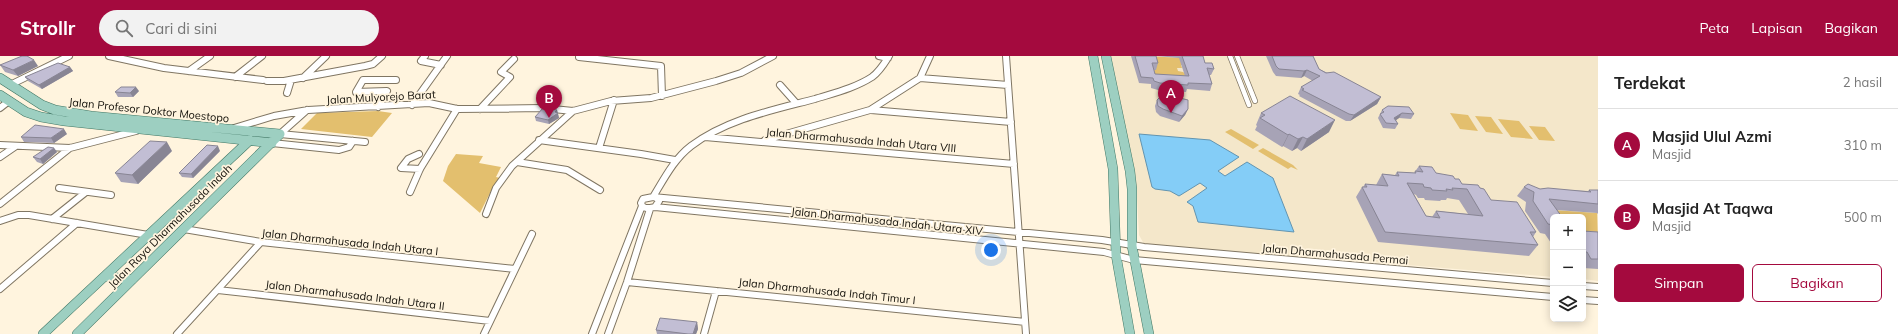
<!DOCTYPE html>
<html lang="id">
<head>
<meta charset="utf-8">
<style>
  :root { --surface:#fff; --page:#f2f2f2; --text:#222; --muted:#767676; --line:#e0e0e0; --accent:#a40a3e }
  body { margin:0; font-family:Mulish,sans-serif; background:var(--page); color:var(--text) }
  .controls { position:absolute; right:12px; bottom:12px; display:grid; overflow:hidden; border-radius:6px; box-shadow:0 2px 10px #0003 }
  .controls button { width:36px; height:36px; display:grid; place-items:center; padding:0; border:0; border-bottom:1px solid var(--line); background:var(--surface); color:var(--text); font:20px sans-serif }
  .you { position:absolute; left:991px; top:194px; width:14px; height:14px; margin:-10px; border:3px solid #fff; border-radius:50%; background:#1a73e8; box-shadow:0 0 0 6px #1a73e833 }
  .badge { display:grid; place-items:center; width:26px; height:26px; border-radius:50%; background:var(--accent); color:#fff; font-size:13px; font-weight:700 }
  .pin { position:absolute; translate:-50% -33px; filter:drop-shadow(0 1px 2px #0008) }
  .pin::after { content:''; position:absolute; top:21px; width:14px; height:12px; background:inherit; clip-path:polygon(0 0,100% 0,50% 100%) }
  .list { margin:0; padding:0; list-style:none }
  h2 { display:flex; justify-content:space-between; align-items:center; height:52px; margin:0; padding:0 16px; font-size:17px }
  h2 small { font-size:13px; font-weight:400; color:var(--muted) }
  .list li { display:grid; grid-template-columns:26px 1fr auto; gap:12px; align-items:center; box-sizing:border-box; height:72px; padding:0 16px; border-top:1px solid var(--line) }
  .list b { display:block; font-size:15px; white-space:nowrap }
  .list p { margin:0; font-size:13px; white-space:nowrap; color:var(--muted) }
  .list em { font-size:13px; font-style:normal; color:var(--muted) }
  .actions { display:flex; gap:8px; padding:12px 16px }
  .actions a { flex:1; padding:9px 0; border:1px solid var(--accent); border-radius:6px; text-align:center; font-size:14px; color:var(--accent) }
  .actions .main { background:var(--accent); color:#fff }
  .icon { flex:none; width:22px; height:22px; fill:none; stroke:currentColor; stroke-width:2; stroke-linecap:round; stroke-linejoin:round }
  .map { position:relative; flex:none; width:1598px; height:278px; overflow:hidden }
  header { display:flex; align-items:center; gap:24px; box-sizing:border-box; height:56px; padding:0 20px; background:var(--accent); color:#fff }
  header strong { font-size:19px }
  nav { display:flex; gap:22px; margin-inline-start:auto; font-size:14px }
  .search { width:280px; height:36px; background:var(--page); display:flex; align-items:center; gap:10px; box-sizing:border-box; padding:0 14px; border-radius:22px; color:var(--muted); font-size:15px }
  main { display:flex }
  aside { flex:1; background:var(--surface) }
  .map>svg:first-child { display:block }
</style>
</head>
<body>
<header>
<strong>Strollr</strong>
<div class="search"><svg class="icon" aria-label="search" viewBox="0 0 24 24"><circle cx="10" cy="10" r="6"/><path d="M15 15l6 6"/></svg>Cari di sini</div>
<nav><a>Peta</a><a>Lapisan</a><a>Bagikan</a></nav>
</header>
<main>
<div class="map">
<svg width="1598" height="278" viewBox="0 0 1598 278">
  <rect width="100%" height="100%" fill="#fff4de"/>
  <path fill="#f4e7ca" d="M1111 0H1598V225L1583 223V161H1553V221L1371 206 1350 197 1329 196 1323 204 1144 188 1139 179 1136 123Z"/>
  <path fill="#e3bf6e" d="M1147 0 1182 2 1184 9H1181L1182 12H1177L1178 15 1183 16 1190 21 1153 24Z
    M378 55 392 57 372 81 301 73 317 57Z
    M1450 57 1468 59 1478 75 1460 73Z
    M1475 60 1491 61 1503 78 1486 76Z
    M1498 63 1519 65 1533 83 1511 81Z
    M1529 70 1545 71 1555 85 1539 84Z
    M1231 73 1259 89 1253 93 1225 76Z
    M1263 92 1293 109 1298 114 1291 111 1288 113 1258 95Z
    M456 98 483 100 479 107 501 111 496 121 500 122 494 129 480 157 443 125 448 110Z
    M1552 154 1597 157 1598 186 1583 185V161H1553Z"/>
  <path fill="#84cdf7" stroke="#6294b0" d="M1139 78 1210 84 1239 101 1218 115 1225 120 1247 106 1273 122 1294 176 1198 166 1193 150 1187 146 1207 132 1200 127 1179 140 1170 135 1155 133 1152 131Z"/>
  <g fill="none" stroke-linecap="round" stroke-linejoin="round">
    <defs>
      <path id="pedestrian" d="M1230 0 1249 49
        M1237 0 1255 45"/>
      <path id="minor" d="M109 0 164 12 263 24
        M425 0 421 5 441 9
        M879 0 888 2
        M1006 0 1026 278
        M579 1 661 10 662 40
        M189 15 210 0
        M235 21 262 0
        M303 22 326 0
        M920 22 1008 29
        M267 25H284L365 10 373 8 382 0
        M10 29 69 0
        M780 29 796 47
        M287 37 291 24
        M412 49 447 0
        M378 51 387 35 356 36 363 24H396
        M0 52 9 45
        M480 53 510 21 501 16 514 3
        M871 54 1011 66
        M234 72 274 60 308 54 429 47 457 53 543 52 573 55 611 45 651 42 716 25 741 17 773 0
        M280 78 365 86
        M280 78 307 54
        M705 81 1014 108
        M539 84 641 98 675 104
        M765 84 870 54 920 22 930 0
        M272 87 339 94 349 91 353 85
        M0 89 70 92 136 75
        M599 92 614 44
        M419 98 408 103 401 112 420 113
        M0 101 16 90
        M517 106 567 114 600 134
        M59 132 111 139
        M410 136 420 113 457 53
        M653 141C664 123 674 103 691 90 727 63 773 54 815 43 834 37 855 32 872 21 880 15 884 8 889 0
        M657 143 659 145 655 151C649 152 643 154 641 147L643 143 653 141 1102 184 1144 191 1553 227
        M0 148 70 92
        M655 151 1104 196 1134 204 1553 241
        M486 158 496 132 512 110 573 55
        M52 163 86 136
        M0 165 18 159H29L148 179
        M184 173 261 186 515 213
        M627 226 1025 266
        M1583 230 1598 231
        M0 233 77 167
        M218 234 490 265
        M1583 244 1598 245
        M177 278 261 186
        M484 278 532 178
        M592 278 642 150
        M608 278 627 226 650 153
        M704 278 716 235"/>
      <path id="primary" d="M1093 0 1113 113 1116 199 1130 278
        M1106 0 1130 115 1132 133V190L1149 278
        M0 22 42 49 55 54 91 60 280 78
        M0 39 26 56 41 61 64 65 272 87
        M105 220 132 224
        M43 278 250 84
        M77 278 280 78"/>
    </defs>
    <use href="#pedestrian" stroke="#807663" stroke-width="6"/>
    <use href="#minor" stroke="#807663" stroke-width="8"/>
    <use href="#primary" stroke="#427765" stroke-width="10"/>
    <use href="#pedestrian" stroke="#fff" stroke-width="4.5"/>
    <use href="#minor" stroke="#fff" stroke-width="6"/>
    <use href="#primary" stroke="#9dcfc1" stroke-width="9"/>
  </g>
  <path fill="#a7a3b6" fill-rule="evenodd" d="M1131 0H1156L1158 7 1156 14H1154L1155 18 1185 20 1179 2 1156 0H1203L1205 7 1214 13 1211 19H1209L1212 28 1210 35 1187 33 1186 36 1158 34 1151 32V28L1139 27Z
    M1266 0H1313L1319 13 1381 41 1377 48 1350 65H1346L1299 40 1300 39 1298 38 1301 31 1313 25 1304 20 1301 22 1276 20 1273 16Z
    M0 9 38 10 18 20 5 16Z
    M70 11 73 15 42 33 28 25 25 21Z
    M139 35 133 41H118L115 36Z
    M1157 44 1188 53 1185 59 1179 66 1160 60 1156 56 1155 50Z
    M557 54 559 62 549 68 536 65 535 61Z
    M1382 54 1414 58 1411 63 1399 62 1396 64 1398 68 1395 73 1383 72 1378 62Z
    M1261 57 1329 76 1301 95 1297 92 1292 95 1283 90 1282 91 1255 74 1257 70 1256 69Z
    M67 78 54 87 24 86 21 81Z
    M54 92 57 96 43 108 37 106 33 101Z
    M172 95 138 128 121 126 115 117Z
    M220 95 193 122 182 121 179 117Z
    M1419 110 1436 117 1455 123 1462 128 1480 132 1491 144 1536 176 1533 181 1538 189 1529 200 1378 186 1356 141 1362 131H1363L1365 128 1376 129 1382 118 1395 119 1397 116 1414 117ZM1414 138 1416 139 1418 142H1424L1425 144 1440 145 1441 144H1446L1447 142 1459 144 1468 158 1436 155 1432 161 1426 160Z
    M1524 131 1540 133 1588 135 1589 134H1598V158L1597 157 1557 154 1553 161V190L1545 178 1540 177 1525 155 1526 146 1517 140Z
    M1583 175 1598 176V213L1583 212Z
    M697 266 698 273 696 278H657L656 274Z"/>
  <path fill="#888594" d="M34 4 38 10 18 20 13 14Z
    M70 11 73 15 42 33 39 29Z
    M1307 14 1304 20 1301 22 1304 15Z
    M136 31 139 35 133 41 130 37Z
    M1381 41 1377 48 1350 65 1354 59Z
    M1188 53 1185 59 1179 66 1182 60Z
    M557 54 559 62 549 68 548 64Z
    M1402 57 1399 62 1392 67 1394 62Z
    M1335 64 1329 76 1301 95 1307 83Z
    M64 73 67 78 54 87 51 82Z
    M1289 78 1283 90 1282 91 1288 79Z
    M1303 81 1297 92 1292 95 1298 83Z
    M167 86 172 95 138 128 132 119Z
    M218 90 220 95 193 122 191 118Z
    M54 92 57 96 43 108 40 103Z
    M697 266 698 273 696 278H693Z"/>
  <path fill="#c2bed4" stroke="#888594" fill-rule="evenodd" d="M22 0H27L34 4 13 14 0 9Z
    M1135 0H1156L1158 7H1152L1155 18 1189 20 1182 0H1203L1205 7H1212L1214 13 1207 12 1212 28 1188 27V29L1160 27 1154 25 1153 22 1141 21Z
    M1272 0H1313L1319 13 1326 17 1334 16 1381 41 1354 59 1349 58 1302 34 1304 33 1301 31 1320 20 1307 14 1304 15 1279 13 1276 10Z
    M58 7 70 11 39 29 25 21Z
    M121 31H136L130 37 115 36Z
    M1168 39 1188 44V53L1182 60 1163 53 1158 50 1157 44 1160 41Z
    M1290 40 1335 64 1307 83 1303 81 1298 83 1289 78 1288 79 1260 62 1265 59 1261 57Z
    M1388 50 1409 51 1414 58 1402 57 1394 62 1398 68 1386 67 1380 58 1384 56 1382 54Z
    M543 52 557 54 555 56 558 57 548 64 535 61Z
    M35 69 64 73 51 82 21 81Z
    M150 85 167 86 132 119 115 117Z
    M207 89 218 90 191 118 179 117Z
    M48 91 54 92 40 103 33 101Z
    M1419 110 1432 111 1436 117 1453 120 1455 123H1459L1462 128 1478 129 1480 132 1484 133 1491 144 1517 146 1536 176H1530L1538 189 1385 176 1362 131H1367L1365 128 1388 130 1382 118 1399 120 1397 116 1416 117 1415 115 1423 116ZM1407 127 1423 128 1424 131 1431 132 1432 134 1447 135 1446 133 1453 134 1452 132 1467 133 1483 160 1436 155 1440 162 1426 160Z
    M1528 128 1540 133 1548 132 1591 136 1589 134H1598V148L1549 143 1562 161H1553V169L1548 168 1533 145 1534 136 1524 131Z
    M1583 175 1598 176V203H1591L1587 196H1583Z
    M660 262 697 266 693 278H688L656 274Z"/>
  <g text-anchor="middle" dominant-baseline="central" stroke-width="3.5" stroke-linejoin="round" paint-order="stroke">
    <g font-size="11" fill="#131009" stroke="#fff4de">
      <text transform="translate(381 41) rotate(-3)">Jalan Mulyorejo Barat</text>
      <text transform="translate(149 54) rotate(6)">Jalan Profesor Doktor Moestopo</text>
      <text transform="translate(861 84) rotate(5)">Jalan Dharmahusada Indah Utara VIII</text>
      <text transform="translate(887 165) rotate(6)">Jalan Dharmahusada Indah Utara XIV</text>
      <text transform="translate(170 170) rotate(-45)">Jalan Raya Dharmahusada Indah</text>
      <text transform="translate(350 186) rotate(6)">Jalan Dharmahusada Indah Utara I</text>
      <text transform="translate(1335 198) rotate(5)">Jalan Dharmahusada Permai</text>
      <text transform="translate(827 235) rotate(6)">Jalan Dharmahusada Indah Timur I</text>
      <text transform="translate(355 239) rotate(7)">Jalan Dharmahusada Indah Utara II</text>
    </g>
  </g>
</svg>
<div class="controls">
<button>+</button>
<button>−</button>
<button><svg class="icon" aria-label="layers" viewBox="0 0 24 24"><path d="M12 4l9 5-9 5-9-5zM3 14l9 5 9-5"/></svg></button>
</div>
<div class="you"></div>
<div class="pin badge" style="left:1171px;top:57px">A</div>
<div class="pin badge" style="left:549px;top:62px">B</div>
</div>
<aside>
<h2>Terdekat<small>2 hasil</small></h2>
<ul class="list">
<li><span class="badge">A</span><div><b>Masjid Ulul Azmi</b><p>Masjid</p></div><em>310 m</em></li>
<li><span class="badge">B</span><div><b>Masjid At Taqwa</b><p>Masjid</p></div><em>500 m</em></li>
</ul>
<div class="actions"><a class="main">Simpan</a><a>Bagikan</a></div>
</aside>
</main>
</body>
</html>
